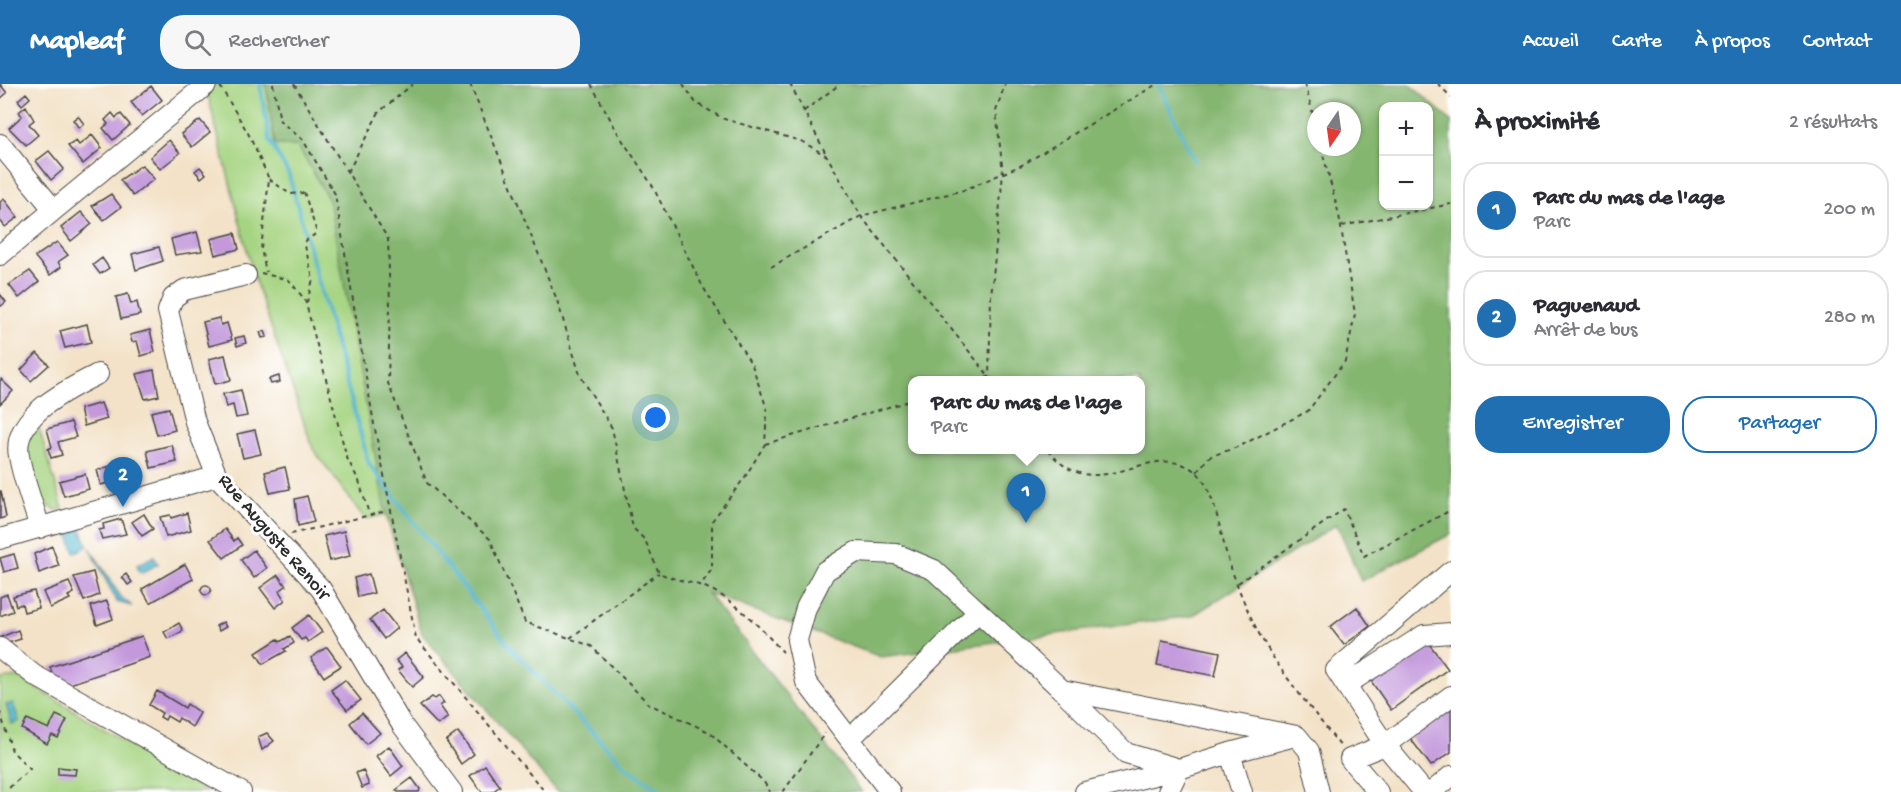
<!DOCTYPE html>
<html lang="fr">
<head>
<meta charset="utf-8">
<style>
  :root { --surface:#fff; --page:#f7f7f7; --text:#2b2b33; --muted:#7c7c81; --line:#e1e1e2; --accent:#1f6fb2 }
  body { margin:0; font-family:"Gochi Hand",sans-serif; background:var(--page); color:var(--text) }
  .controls { position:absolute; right:18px; top:18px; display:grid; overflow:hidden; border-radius:12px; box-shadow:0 2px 4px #0004 }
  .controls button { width:54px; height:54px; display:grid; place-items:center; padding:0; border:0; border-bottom:2px solid var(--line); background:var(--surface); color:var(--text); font:30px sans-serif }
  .compass { position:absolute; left:1307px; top:18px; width:54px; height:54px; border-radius:50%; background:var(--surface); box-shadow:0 2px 4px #0004; rotate:193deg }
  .you { position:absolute; left:656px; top:334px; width:21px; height:21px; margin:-15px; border:4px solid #fff; border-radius:50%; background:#1a73e8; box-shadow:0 0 0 9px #1a73e833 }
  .badge { display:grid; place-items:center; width:39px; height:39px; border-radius:50%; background:var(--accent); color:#fff; font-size:20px; font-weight:700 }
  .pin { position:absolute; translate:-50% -50px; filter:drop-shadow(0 2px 3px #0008) }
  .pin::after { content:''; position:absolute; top:32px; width:21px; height:18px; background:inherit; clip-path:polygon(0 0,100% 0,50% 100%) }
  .popup { position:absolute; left:908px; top:292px; width:237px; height:78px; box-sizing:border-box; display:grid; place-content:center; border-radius:12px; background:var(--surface); filter:drop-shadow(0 2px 4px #0005); font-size:20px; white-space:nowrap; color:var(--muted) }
  .popup b { font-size:22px; color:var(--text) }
  .popup::after { content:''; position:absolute; left:50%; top:100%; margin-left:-12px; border:12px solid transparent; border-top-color:var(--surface) }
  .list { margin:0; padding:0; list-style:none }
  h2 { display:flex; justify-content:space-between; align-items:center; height:78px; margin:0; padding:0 24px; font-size:26px }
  h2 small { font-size:20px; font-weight:400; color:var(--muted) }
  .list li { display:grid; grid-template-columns:39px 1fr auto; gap:18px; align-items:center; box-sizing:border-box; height:96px; margin:0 12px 12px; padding:0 12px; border:2px solid var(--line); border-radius:24px }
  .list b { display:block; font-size:22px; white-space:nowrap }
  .list p { margin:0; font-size:20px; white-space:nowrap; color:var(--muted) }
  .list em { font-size:20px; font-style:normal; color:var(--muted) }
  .actions { display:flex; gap:12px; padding:18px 24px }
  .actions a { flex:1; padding:14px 0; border:2px solid var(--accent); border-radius:24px; text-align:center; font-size:21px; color:var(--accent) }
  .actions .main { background:var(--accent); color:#fff }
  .icon { flex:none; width:33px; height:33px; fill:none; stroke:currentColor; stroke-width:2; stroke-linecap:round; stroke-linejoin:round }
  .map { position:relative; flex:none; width:1451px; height:708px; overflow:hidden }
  header { display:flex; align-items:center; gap:36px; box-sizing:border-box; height:84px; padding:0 30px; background:var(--accent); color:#fff }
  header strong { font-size:28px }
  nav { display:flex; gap:33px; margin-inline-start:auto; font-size:21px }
  .search { width:420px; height:54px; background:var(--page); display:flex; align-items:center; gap:15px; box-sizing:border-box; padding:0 21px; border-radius:24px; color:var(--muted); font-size:22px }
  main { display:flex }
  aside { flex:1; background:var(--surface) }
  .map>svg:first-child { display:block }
</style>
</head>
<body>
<header>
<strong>Mapleaf</strong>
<div class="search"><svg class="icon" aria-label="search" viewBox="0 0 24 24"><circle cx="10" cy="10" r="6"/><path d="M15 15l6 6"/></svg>Rechercher</div>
<nav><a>Accueil</a><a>Carte</a><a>À propos</a><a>Contact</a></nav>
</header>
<main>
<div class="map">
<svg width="1451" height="708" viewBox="0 0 1451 708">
  <rect width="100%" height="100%" fill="#fff"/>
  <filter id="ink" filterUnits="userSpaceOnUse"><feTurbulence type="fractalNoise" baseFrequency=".0167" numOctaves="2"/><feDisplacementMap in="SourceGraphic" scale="12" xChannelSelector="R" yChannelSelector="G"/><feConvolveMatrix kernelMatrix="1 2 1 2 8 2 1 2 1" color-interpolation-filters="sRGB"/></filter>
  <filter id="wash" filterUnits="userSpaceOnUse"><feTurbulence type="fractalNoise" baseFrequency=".008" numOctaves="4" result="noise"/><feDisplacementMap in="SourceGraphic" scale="24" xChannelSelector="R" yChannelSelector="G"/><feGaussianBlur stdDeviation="1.35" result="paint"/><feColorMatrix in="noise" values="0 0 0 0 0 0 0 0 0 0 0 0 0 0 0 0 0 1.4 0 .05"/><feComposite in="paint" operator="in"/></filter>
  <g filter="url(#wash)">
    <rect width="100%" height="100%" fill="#f3e2c7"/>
    <path fill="#a6d481" stroke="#688056" stroke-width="1.5" d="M205 0H266L275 60 298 62 329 116 386 431 365 435 313 365 253 190Z
      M38 341 63 425 56 426 42 418 26 365 28 355Z
      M19 593 207 708H0V595Z"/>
    <path fill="#84b66f" stroke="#58704d" stroke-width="1.5" fill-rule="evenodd" d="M266 0H1410L1451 37V450L1361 497 1337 440 1192 532 881 573 707 509 862 708H557L422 550 386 431 329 116 298 62 275 61ZM1384 22H1428V122H1384ZM1316 27H1352V63H1316ZM912 296H1140V366H912Z"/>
    <path fill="#4eb4cc" stroke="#3c707c" stroke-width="1.5" d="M81 445 88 462 75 469 68 449Z
      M90 464 120 512 132 522 117 518Z
      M154 472 158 480 142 489 139 488 137 481Z
      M13 619 19 637 12 640 6 621Z"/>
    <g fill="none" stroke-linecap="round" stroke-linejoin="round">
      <path stroke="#4eb4cc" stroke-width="4" d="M260 0 270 57 289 91 369 380 510 563 626 683 662 708
        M1158 0 1195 77"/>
    </g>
    <g id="blocks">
      <path fill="#c399db" d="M0 0 7 9 0 15Z
        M151 2 162 16 142 32 131 18Z
        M26 9 30 14 22 21 18 16Z
        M26 22 34 36 29 40 38 51 26 61 9 44 22 32 19 28Z
        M112 29 116 34 121 30 130 41 113 56 103 44 108 40 105 36Z
        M78 32 84 40 79 44 73 36Z
        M200 36 210 48 192 63 181 50Z
        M92 51 102 64 83 80 68 62 76 57 79 61Z
        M169 56 180 69 160 85 150 73Z
        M49 67 64 85 51 96 36 77Z
        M142 81 154 95 133 112 120 96Z
        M200 83 206 90 201 94 195 87Z
        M111 110 121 123 104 136 92 122Z
        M4 115 18 133 5 143 0 136V118Z
        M81 128 92 140 71 157 61 144Z
        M197 148 202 167 175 171 171 155Z
        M235 149 239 165 215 171 211 155Z
        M57 158 68 171 58 178 61 183 50 191 35 173Z
        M159 163 163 177 136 186 132 170Z
        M102 174 109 184 100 190 93 181Z
        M30 187 39 198 19 214 9 201Z
        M0 210 6 218 0 223Z
        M128 210 131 220 137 218 140 231 121 235 116 213Z
        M219 234 221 241 227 239 232 256 209 262 203 238Z
        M87 240 91 258 65 264 60 247Z
        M150 246 155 268 141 272 137 257 132 258 130 251Z
        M265 247 267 253 262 254 260 248Z
        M244 252 246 259 237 262 235 254Z
        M37 269 49 281 31 297 21 286Z
        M225 271 231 296 215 300 209 275Z
        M154 286 159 312 145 315 137 290Z
        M279 292 280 298 271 300 269 295Z
        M1 295 13 307 0 320V297Z
        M241 306 247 332 236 334 233 321 226 323 223 310Z
        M101 319 107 335 84 342 80 325Z
        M169 324 175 346 157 351 151 328Z
        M71 338 76 353 58 358 62 371 51 374 48 365 52 363 47 345Z
        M255 346 261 370 243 374 237 350Z
        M172 361 177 378 151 384 147 367Z
        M121 379 125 394 101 401 97 386Z
        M285 383 290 405 270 409 265 388Z
        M85 390 89 405 64 412 59 397Z
        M1 407 6 433 0 435V407Z
        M307 412 314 438 298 442 295 415Z
        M187 429 191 446 166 453 160 433 170 431 171 434Z
        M144 430 153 445 142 452 132 438Z
        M121 435 126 450 102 455 99 446 104 445 103 440Z
        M225 445 234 457 237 454 242 461 224 474 210 456Z
        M344 447 350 472 330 477 324 452Z
        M52 462 59 482 39 489 34 470Z
        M254 466 267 484 254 494 241 476Z
        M14 470 18 484 4 488 0 474Z
        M185 480 193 495 150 519 142 505Z
        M93 488 99 511 84 517 74 493Z
        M126 490 132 498 128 501 122 493Z
        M369 490 374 509 358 513 354 494Z
        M278 491 286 502 279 507 285 516 275 524 260 504Z
        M69 498 74 509 68 512 70 515 50 524 43 508Z
        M201 506a5 5 0 1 1 10 0a5 5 0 1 1-10 0Z
        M34 507 39 524 24 528 22 520 16 522 13 512Z
        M7 510 13 527 0 532V513Z
        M107 517 113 535 97 541 91 522Z
        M1357 523 1370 542 1344 561 1330 543Z
        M383 526 397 544 384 555 370 536Z
        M309 531 322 548 308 558 305 554 301 556 292 544Z
        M223 538 226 543 219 547 216 542Z
        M179 539 183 547 168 555 164 548Z
        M18 546 21 555 8 559 1 553Z
        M142 552 150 573 70 600 53 592 50 583Z
        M290 552 294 559 284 565 286 567 263 580 256 569 278 555 280 558Z
        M1162 556 1220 568 1215 592 1157 581Z
        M1427 557 1448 585 1391 626 1371 597Z
        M327 563 341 582 324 593 311 574Z
        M405 569 424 593 412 603 398 586 402 583 396 576Z
        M345 596 361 616 347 626 331 606Z
        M157 607 185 624 187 620 200 629 192 643 179 634 177 638 167 632 165 636 160 633 162 629 149 621Z
        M439 612 444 619 440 622 448 633 438 641 420 622 432 613 435 615Z
        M1451 624V668L1431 682 1410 654Z
        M362 629 380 649 366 660 350 639Z
        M56 631 67 636 58 654 52 651 47 660 22 645 27 635 49 645Z
        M458 648 474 670 461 680 446 657Z
        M267 649 274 657 262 666 258 653Z
        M389 662 403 682 391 692 376 672Z
        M485 681 500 702 492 708H482L470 692Z
        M58 683 76 685 75 691 58 690Z
        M363 686 369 701 362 704 356 689Z
        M412 694 420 705 419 708H398L396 706Z"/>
    </g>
  </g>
  <g filter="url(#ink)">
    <use href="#blocks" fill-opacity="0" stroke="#494642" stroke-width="1.5"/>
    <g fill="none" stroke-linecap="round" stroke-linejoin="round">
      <defs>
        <path id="minor" d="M0 60 54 126 0 171
          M54 126 206 1
          M246 191 184 206 173 214 168 227 195 338 217 392 321 505 402 641 452 708
          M40 444C33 420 23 396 19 372 11 332 70 304 98 290
          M0 455 217 392
          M0 564 34 591 241 708
          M1347 600 1424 551 1451 549
          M850 655 978 528
          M1230 669 1291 653
          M890 708 806 598 797 556 806 524 825 487 856 468 896 470 934 486 1062 606
          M1085 708 1179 685 1230 669 1242 708
          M1168 708 1179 685 1126 669 1062 606 1297 652 1309 667 1319 708
          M1378 708 1350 675 1385 661 1336 586 1451 487
          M1424 708 1385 661 1451 612
          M1432 708 1451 692"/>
      </defs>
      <use href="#minor" stroke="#494642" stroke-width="22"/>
      <path stroke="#494642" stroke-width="2" stroke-dasharray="4.5 4.5" stroke-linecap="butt" d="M273 0 280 37 303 56 335 110 374 340 416 554 545 708
        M294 0 388 155 390 222 388 299 427 399 490 455 525 538 591 562 649 620 709 648 764 698 770 708
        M470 0 557 216 580 291 612 344 633 444 645 456 659 489C673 495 685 497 699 501 733 512 759 543 783 568
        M591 0 619 51 652 101 703 203 752 281 767 325 765 360 745 393 712 437V485L700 502
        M683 0 696 19 724 35 801 57 827 72 861 132 992 296
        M790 0 827 72
        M1305 0 1316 42
        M1438 0 1451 13
        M220 2 248 49 269 95 261 165 266 188
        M804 27 840 0
        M348 88 379 28 413 0
        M269 95 290 110 303 109
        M304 108 317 149 304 158 313 195 307 218
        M1342 142 1451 120
        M771 183 861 132 964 106 1022 81 1157 0
        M261 189 289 196 305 216 347 374 359 397 369 430
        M977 296 989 293 991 213 1003 89 996 27 1005 0
        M765 360 912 316
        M1048 366C1097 427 1147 353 1195 387 1215 402 1221 457 1230 481 1239 507 1251 537 1265 560 1286 596 1316 630 1341 663
        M1197 388 1209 373 1240 362 1308 327 1345 277 1355 230 1339 131 1321 63
        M291 450 383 428
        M1238 499 1344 425 1364 472 1451 426
        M570 554 659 489
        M0 628 12 667 30 685 10 703 9 708
        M783 708 825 649"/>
      <use href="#minor" stroke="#fff" stroke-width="20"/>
    </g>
  </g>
  <g text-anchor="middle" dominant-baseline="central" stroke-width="6" stroke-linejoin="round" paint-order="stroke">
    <g font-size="20" fill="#2b2b2b" stroke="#fff">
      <text transform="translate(273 454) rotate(49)">Rue Auguste Renoir</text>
    </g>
  </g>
</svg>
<div class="controls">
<button>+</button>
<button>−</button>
</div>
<svg class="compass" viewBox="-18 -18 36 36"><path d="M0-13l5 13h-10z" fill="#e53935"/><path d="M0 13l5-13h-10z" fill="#7c7c81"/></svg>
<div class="you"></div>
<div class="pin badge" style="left:1026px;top:439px">1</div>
<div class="popup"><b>Parc du mas de l'age</b>Parc</div>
<div class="pin badge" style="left:123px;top:423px">2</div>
</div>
<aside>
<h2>À proximité<small>2 résultats</small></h2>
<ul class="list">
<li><span class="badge">1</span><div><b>Parc du mas de l'age</b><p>Parc</p></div><em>200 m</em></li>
<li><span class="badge">2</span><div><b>Paguenaud</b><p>Arrêt de bus</p></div><em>280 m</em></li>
</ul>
<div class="actions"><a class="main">Enregistrer</a><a>Partager</a></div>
</aside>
</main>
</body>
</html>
